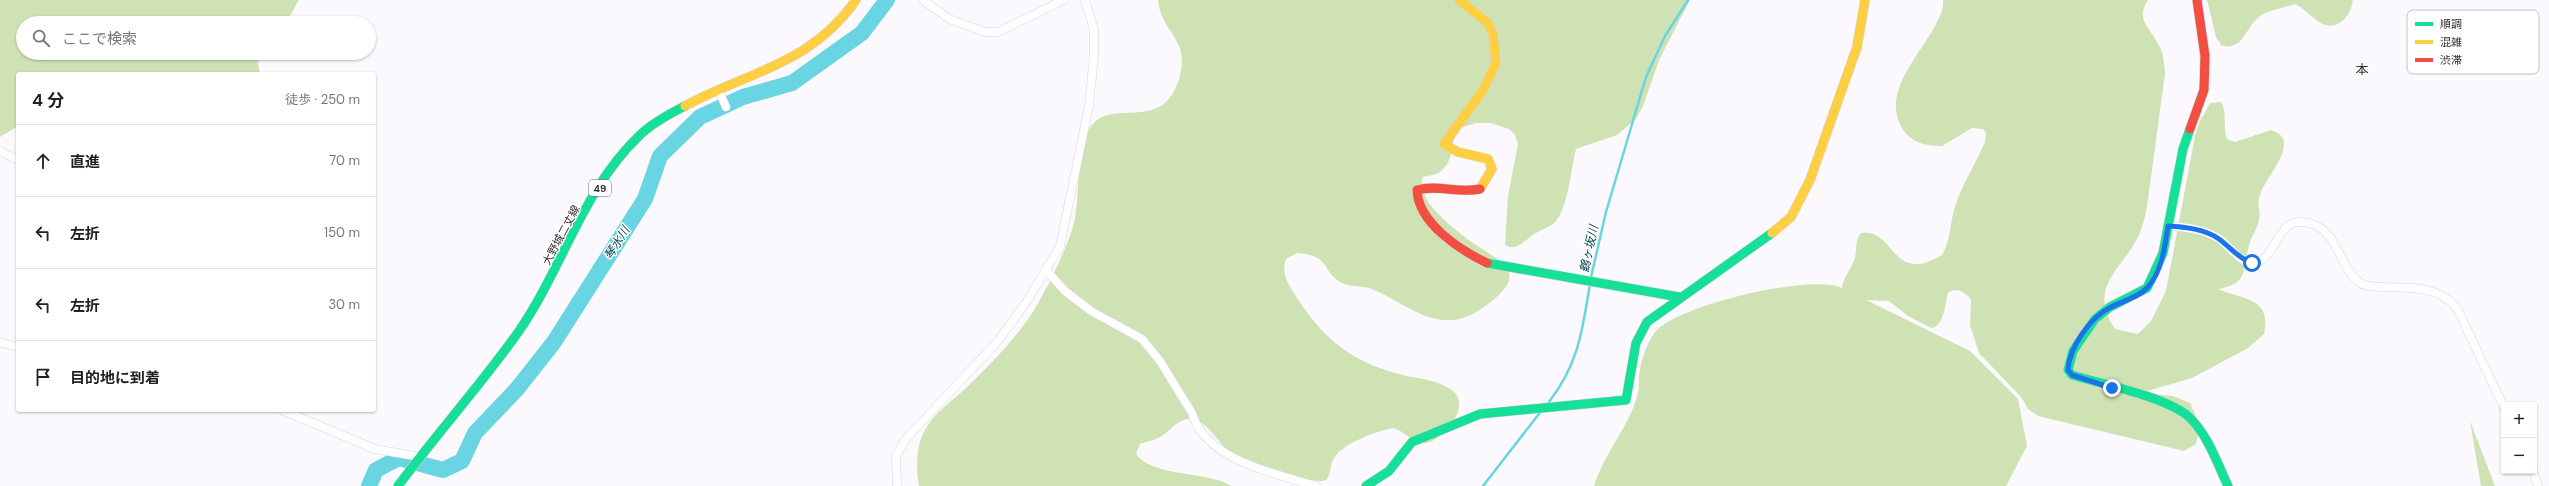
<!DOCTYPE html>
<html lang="ja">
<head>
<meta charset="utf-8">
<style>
  :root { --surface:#fff; --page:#f2f2f2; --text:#222; --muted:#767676; --line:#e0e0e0 }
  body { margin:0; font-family:"DM Sans","Noto Sans JP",sans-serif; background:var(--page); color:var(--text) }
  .controls { position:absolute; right:12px; bottom:12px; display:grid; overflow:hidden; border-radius:4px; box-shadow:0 1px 3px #0004 }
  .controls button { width:36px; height:36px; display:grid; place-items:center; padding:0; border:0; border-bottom:1px solid var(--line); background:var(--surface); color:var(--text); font:20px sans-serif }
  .stop { position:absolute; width:12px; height:12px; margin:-9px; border:3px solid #1a73e8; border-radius:50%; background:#fff }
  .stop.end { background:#1a73e8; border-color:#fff; box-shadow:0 1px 4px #0008 }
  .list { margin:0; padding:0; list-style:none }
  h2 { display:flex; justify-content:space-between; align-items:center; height:52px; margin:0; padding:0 16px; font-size:17px }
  h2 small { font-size:13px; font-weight:400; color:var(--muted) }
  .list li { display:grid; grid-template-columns:26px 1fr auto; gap:12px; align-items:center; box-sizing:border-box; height:72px; padding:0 16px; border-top:1px solid var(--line) }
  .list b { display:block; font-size:15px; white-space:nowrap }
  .list em { font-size:13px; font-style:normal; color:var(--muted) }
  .icon { flex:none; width:22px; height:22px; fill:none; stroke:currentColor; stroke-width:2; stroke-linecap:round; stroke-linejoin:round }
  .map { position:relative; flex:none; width:2549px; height:486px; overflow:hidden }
  .search { position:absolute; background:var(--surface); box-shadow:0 1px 3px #0004; left:16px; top:16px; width:360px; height:44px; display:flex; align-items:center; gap:10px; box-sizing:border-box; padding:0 14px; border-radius:22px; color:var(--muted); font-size:15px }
  .panel { position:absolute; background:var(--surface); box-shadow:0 1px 3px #0004; left:16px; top:72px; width:360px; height:340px; border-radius:4px }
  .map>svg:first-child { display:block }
</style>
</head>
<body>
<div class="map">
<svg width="2549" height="486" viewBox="0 0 2549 486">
  <rect width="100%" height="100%" fill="#fbf9fd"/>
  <path fill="#cfe2b3" d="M0 0H299L286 23H23V53H261L258 63 260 74H18V126L0 137Z
    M1158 0H1690L1660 58 1643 106 1636 119 1617 135 1576 149C1571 169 1568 208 1555 222 1548 229 1536 231 1529 238 1521 244 1515 251 1505 245L1508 196 1518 144 1515 135 1509 129 1491 123H1476L1457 129C1451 144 1454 164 1438 173 1433 176 1428 175 1423 177 1413 200 1460 234 1476 245 1507 265 1527 274 1488 304 1443 340 1415 308 1372 289 1362 285 1351 288 1340 282 1322 271 1330 255 1297 253L1286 259C1280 275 1291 288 1299 301 1325 340 1353 362 1399 374 1416 379 1440 379 1454 392 1471 408 1442 442 1425 443 1412 444 1405 431 1393 428 1377 431 1340 444 1333 460 1329 468 1332 473 1326 480 1309 486 1243 462 1228 450 1217 441 1206 420 1191 419 1178 418 1171 431 1160 437 1154 441 1147 441 1140 444L1136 454C1151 477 1208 471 1232 486H919C916 471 916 446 924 432 932 415 952 401 966 388 989 366 1011 343 1029 318 1043 298 1071 241 1075 218 1080 191 1076 152 1090 128 1110 96 1160 134 1178 82 1193 39 1161 34 1158 0Z
    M1943 0H2148C2135 20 2149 26 2158 44 2164 53 2164 63 2165 74 2160 108 2156 143 2151 177 2148 197 2147 218 2138 237 2122 270 2087 286 2115 329L2138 334 2151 321 2166 291 2195 136 2199 123 2210 103 2221 102C2228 114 2222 126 2227 139L2235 142 2271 130C2279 133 2285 137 2284 145 2282 164 2264 180 2259 198 2257 205 2261 212 2259 219 2258 228 2253 234 2250 242 2242 266 2251 284 2218 289 2243 300 2272 297 2264 334L2248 348 2192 378 2140 393 2173 396 2190 403 2200 425 2196 444 2184 451 2038 416 2028 409 2021 397 1979 353 1970 325 1971 300C1966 292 1955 286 1948 293 1945 303 1945 326 1931 328L1908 316 1889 301 1866 300 1970 351 2018 399 2027 446 2006 486H1594C1604 453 1630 426 1638 393 1640 385 1638 376 1640 369 1642 358 1649 338 1657 330 1681 305 1812 273 1842 288 1843 277 1852 268 1855 258 1857 249 1855 239 1861 233 1896 228 1891 286 1942 255 1950 241 1950 225 1954 210 1961 186 1975 165 1985 142L1986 133 1983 129 1972 128 1942 146C1926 146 1911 143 1902 128 1881 93 1919 56 1935 26 1939 18 1944 10 1943 0Z
    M2207 0H2353C2352 8 2348 17 2341 22 2322 35 2311 11 2295 4 2285 8 2267 10 2259 17 2245 28 2244 50 2222 46L2216 37Z
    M2470 421 2495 486H2481Z"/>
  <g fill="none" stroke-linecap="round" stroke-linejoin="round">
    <path stroke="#69d5e2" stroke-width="2.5" d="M1591 277 1606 212 1646 77 1665 36 1688 0
      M1549 402C1579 363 1582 331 1590 284
      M1483 486 1542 410"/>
    <path stroke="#69d5e2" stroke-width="16" d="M369 486 376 470 399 458 443 470 462 461 475 433 517 389 554 342 645 199 660 156 700 117 743 97 792 83 862 33 887 0"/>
    <defs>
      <path id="street" d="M923 0 949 19 985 32H998L1064 0
        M719 91 726 107
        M0 151 18 160
        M2168 226C2185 227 2203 229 2218 238 2228 244 2240 263 2252 263 2280 262 2273 211 2312 224 2338 232 2339 267 2359 282 2366 288 2376 286 2385 287 2410 287 2440 287 2457 308L2504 408
        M1046 270 1065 291 1091 311 1142 339 1160 361 1192 413C1205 460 1276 474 1316 486
        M0 342 18 347
        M282 410 375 449 420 457
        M2533 471 2538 486
        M897 486 896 456 905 440 998 341 1027 301 1060 246 1089 106 1094 56V29L1085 0"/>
      <path id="fast" d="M2190 129 2183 149 2163 253 2147 288 2110 307 2095 319 2073 351 2068 370 2072 375C2102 384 2167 397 2189 417 2208 435 2217 463 2228 486
        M1487 263 1679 297
        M398 486C437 433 481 385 519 331 562 269 583 189 639 136 652 123 669 114 685 106
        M1366 486 1389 471 1412 442 1480 414 1626 400 1636 343 1647 322 1772 233"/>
      <path id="slow" d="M1459 0 1488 23 1493 34 1496 63 1483 90 1444 144 1458 152 1488 159 1492 169 1480 189
        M685 106C750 71 810 65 856 0
        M1772 233 1791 217 1810 180 1857 47 1865 0"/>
      <path id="jam" d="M2190 129 2204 90 2205 56 2197 0
        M1480 189C1459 194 1438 184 1417 190 1418 223 1460 250 1487 263"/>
    </defs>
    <use href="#street" stroke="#d7d5d9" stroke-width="9"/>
    <use href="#fast" stroke="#d7d5d9" stroke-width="10"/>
    <use href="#slow" stroke="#d7d5d9" stroke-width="10"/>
    <use href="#jam" stroke="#d7d5d9" stroke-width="10"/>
    <use href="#street" stroke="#fefeff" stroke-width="8"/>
    <use href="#fast" stroke="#16e098" stroke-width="9"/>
    <use href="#slow" stroke="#ffcf43" stroke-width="9"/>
    <use href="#jam" stroke="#f24e42" stroke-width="9"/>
  </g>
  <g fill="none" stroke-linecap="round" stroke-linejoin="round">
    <path stroke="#1a73e8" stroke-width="5" d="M2112 388 2072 375 2068 370C2069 348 2090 317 2111 307 2123 301 2139 297 2148 287 2162 271 2165 246 2168 226 2185 227 2205 229 2219 239 2230 247 2239 259 2252 263"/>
  </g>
  <g text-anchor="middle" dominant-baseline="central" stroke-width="3" stroke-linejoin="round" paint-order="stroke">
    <rect fill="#fff" stroke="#6e6d70" stroke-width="1" x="589" y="180" width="22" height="16" rx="3"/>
    <g font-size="10" font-weight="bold" fill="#302e32">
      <text x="600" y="188">49</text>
    </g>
    <g font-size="11" fill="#302e32" stroke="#fff">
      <text transform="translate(561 235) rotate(-62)">大野城二丈線</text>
    </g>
    <g font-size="12" font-style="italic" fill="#064950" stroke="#fff">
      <text transform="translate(617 243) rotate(-58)">琴水川</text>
      <text transform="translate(1589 249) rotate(-78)">鶴ヶ坂川</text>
    </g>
    <g font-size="13" fill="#302e32" stroke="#fff">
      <text x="2362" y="69">本</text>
    </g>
  </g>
  <rect x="2407" y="10" width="132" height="64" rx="6" fill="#fff" stroke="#c1c0c2" stroke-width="1"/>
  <rect x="2415" y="22" width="18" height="4" fill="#16e098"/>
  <rect x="2415" y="40" width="18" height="4" fill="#ffcf43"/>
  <rect x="2415" y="58" width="18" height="4" fill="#f24e42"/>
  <g font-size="11" fill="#302e32">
    <text x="2440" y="28">順調</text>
    <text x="2440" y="46">混雑</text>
    <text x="2440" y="64">渋滞</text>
  </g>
</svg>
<div class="controls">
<button>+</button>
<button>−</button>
</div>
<div class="stop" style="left:2252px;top:263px"></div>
<div class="stop end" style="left:2112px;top:388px"></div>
<div class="search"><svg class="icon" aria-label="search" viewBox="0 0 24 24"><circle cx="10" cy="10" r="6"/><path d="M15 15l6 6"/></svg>ここで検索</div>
<section class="panel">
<h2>4 分<small>徒歩 · 250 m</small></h2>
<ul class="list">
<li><svg class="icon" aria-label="ahead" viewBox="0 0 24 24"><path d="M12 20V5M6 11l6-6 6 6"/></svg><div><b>直進</b></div><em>70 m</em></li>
<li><svg class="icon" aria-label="left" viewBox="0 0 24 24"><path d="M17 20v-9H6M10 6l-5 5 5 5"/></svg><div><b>左折</b></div><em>150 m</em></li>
<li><svg class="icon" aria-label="left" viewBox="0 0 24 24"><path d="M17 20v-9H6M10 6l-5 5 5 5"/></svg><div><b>左折</b></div><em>30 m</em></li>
<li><svg class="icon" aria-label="arrive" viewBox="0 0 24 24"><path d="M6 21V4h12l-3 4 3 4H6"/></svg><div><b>目的地に到着</b></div></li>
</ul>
</section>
</div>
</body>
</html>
